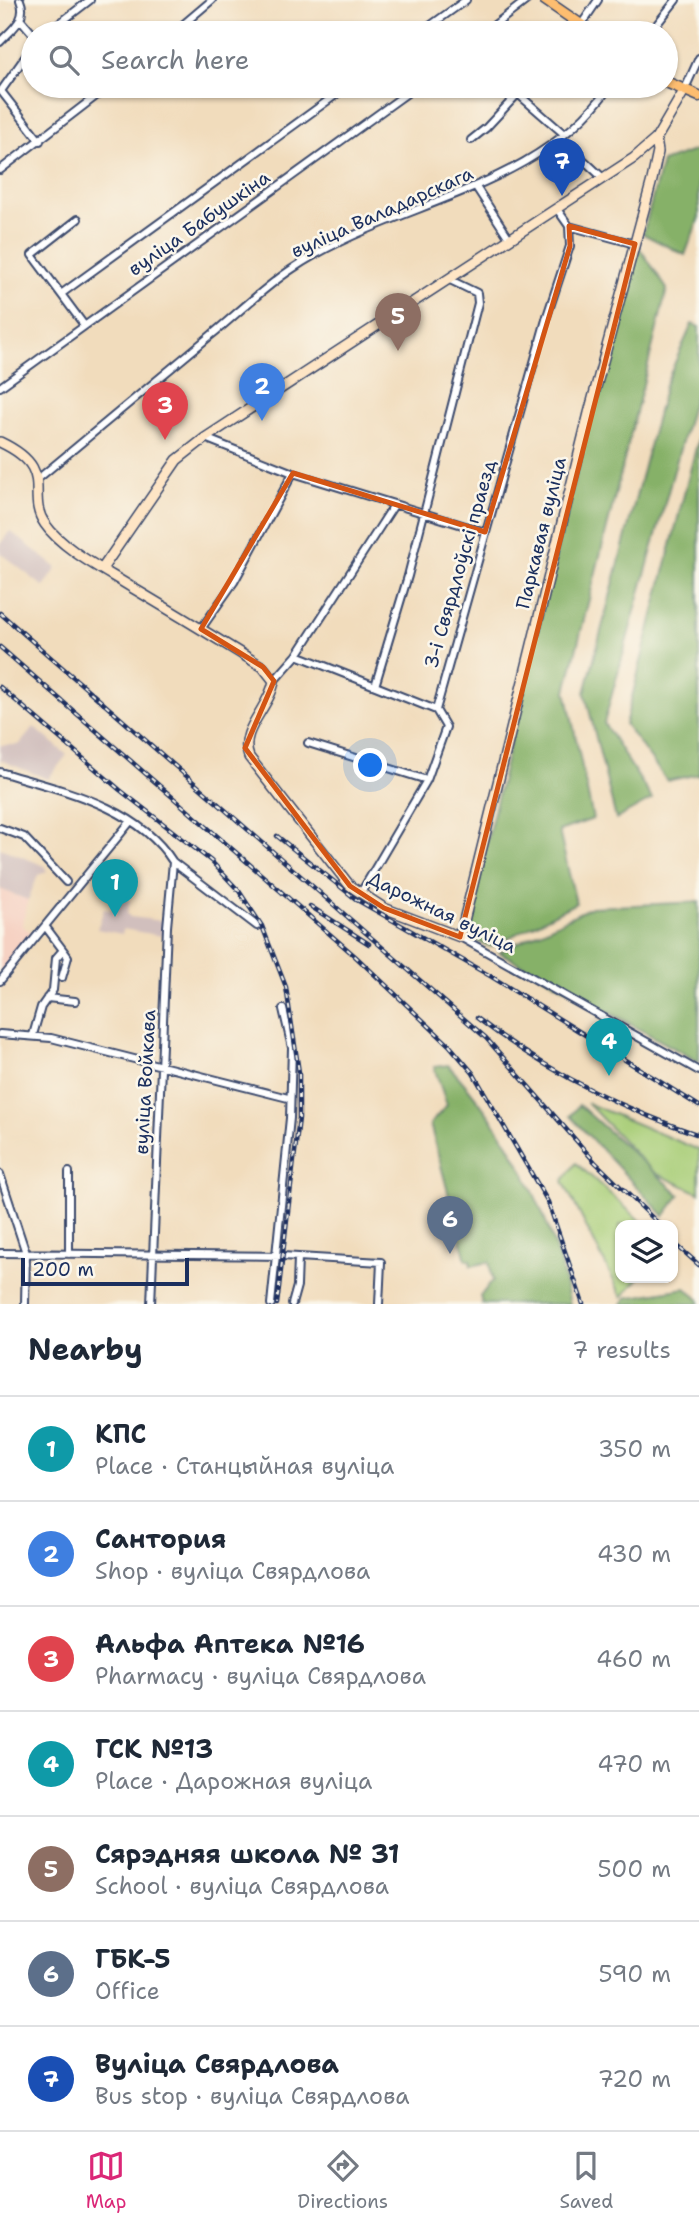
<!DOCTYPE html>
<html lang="en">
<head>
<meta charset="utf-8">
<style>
  :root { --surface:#fff; --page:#f2f2f3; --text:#1f2937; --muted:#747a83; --line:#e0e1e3; --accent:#db2777 }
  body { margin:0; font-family:"Shantell Sans",sans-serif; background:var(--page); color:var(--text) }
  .controls { position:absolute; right:21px; bottom:21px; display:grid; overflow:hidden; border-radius:14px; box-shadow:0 2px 5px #0004 }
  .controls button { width:63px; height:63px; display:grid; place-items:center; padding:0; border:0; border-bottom:2px solid var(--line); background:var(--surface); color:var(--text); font:35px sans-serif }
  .scale { position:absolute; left:21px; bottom:18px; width:168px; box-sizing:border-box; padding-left:7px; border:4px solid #1b2f5e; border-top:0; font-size:19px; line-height:24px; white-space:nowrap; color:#1b2f5e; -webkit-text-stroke:5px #fbf7ec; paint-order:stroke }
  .you { position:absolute; left:371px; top:766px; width:24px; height:24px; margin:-18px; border:5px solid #fff; border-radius:50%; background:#1a73e8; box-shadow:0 0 0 10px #1a73e833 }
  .badge { display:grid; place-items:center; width:46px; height:46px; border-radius:50%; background:var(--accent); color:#fff; font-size:23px; font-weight:700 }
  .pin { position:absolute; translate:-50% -58px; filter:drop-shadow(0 2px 4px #0008) }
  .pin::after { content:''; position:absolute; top:37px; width:24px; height:21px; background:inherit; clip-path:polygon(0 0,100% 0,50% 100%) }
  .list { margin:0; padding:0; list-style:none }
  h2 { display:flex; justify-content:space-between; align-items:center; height:91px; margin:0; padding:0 28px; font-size:30px }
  h2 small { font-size:23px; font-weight:400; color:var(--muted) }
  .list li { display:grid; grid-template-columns:46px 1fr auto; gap:21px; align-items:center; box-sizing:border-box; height:105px; padding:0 28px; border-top:2px solid var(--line) }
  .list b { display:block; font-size:26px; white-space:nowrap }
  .list p { margin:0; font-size:23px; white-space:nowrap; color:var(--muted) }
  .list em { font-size:23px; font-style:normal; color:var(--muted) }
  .icon { flex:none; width:38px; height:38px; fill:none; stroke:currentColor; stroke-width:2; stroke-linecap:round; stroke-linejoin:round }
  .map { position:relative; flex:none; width:699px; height:1304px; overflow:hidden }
  .search { position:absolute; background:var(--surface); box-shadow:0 2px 5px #0004; left:21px; right:21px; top:21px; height:77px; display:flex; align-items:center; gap:18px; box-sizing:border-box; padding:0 24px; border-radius:38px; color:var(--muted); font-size:26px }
  .sheet { height:826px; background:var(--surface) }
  nav { display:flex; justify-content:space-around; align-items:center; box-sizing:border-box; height:98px; border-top:2px solid var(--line); background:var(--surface); font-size:19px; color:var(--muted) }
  nav a { display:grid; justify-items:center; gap:4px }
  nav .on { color:var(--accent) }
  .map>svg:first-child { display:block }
</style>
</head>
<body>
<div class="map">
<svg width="699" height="1304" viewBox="0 0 699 1304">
  <rect width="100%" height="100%" fill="#fbf7ec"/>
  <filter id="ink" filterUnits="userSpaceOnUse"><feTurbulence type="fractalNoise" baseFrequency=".0143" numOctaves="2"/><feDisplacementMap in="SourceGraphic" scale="14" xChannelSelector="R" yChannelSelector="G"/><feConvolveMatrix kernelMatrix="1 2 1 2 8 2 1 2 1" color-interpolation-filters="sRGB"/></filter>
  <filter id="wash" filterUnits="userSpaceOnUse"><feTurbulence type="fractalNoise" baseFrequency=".00686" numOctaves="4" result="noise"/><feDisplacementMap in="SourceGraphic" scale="28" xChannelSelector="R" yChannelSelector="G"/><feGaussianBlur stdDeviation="1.57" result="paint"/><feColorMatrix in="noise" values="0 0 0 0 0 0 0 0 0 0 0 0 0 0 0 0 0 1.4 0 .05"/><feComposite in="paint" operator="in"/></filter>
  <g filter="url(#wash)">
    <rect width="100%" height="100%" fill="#f1dcbc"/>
    <path fill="#f6d2c3" d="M0 889 28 900 22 925 33 934 0 973Z"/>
    <path fill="#d1bfbd" d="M10 531 57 568 44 587 0 553V544Z
      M34 727 67 755 48 779 0 760V745H19Z
      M0 848 45 866 47 872 38 875 28 900 0 889Z
      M117 896 130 901 127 913 130 917 163 921 162 936 123 929 122 934 97 929 104 909 110 910Z"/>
    <path fill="#a9ce78" stroke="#627e6b" stroke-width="2" d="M587 1103 699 1150V1193L653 1172Z
      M576 1163 645 1225H620V1278H639L622 1297 563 1181Z"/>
    <path fill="#86b168" stroke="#507063" stroke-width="2" d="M699 149V217L685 255 643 234 662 162Z
      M639 247 667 289 566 691 593 819 559 831 576 903 491 947 464 936C520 706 571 474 639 247Z
      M692 324 699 327V380L604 723 652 799 616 819 585 693 665 385Z
      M699 436V774L667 781 625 724Z
      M699 902V1062L499 952 591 907Z
      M448 1065C510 1132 552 1214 570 1304H482L480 1296 493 1281 489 1262 471 1266 470 1260H466L430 1124 447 1105 434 1067Z
      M579 1105 680 1195 664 1216 570 1116Z
      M685 1288 699 1299V1304H622L626 1298Z"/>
  </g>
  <g filter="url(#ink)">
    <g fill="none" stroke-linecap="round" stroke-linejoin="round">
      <defs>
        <path id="street" d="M21 20 33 34
          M581 25 598 0
          M47 33 90 0
          M173 33 212 0
          M420 33 466 0
          M484 33 527 0
          M650 33 676 0
          M0 42C12 29 28 19 20 0
          M33 46 1 91 40 141
          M684 91 699 58
          M517 93 564 134
          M560 138 603 178
          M471 140 486 128 525 86
          M0 170 109 86
          M476 187 509 238
          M557 209 569 226 635 244
          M78 219 32 255 84 325
          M61 294 348 86
          M0 387 417 86
          M205 438 293 473 485 532
          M39 478C96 431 153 384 210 336 237 314 263 288 292 269 392 201 536 193 610 86
          M201 629 234 582 293 473
          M297 655 436 710
          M274 681 297 655 394 505
          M375 686 408 576 478 303 477 293 448 279
          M308 743 427 780
          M0 772C60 790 137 805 173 862L257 926
          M0 828 24 837 66 882
          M360 894 427 780 446 727 436 710 547 316 570 246 569 226
          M460 937 699 1071
          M62 978 68 957 63 950
          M0 981 130 822
          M47 998 75 1001
          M0 1034 51 1038 288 1098
          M33 1035 41 1007 53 990 56 958 63 950 45 926
          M69 1172V1254
          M0 1174 26 1253 25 1304
          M0 1253 282 1256 381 1262 379 1304
          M151 1304 167 927 173 862
          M271 1304 290 1118 292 1048 283 1009
          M292 1304 297 1286 298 1257"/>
        <path id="secondary" d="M0 442C59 470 24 494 45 524 62 549 106 571 131 587 175 613 219 640 263 667L274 681C270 708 238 730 249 757L350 886 384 908 460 937 589 413 652 180 658 152 656 139
          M102 569 177 460 205 438 634 158 656 139 684 91"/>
        <path id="primary" d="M545 0 593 33
          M666 82 699 96"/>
      </defs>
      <use href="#street" stroke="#3b496c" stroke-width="10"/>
      <use href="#secondary" stroke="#3b496c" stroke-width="12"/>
      <use href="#primary" stroke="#3b496c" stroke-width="13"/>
      <use href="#street" stroke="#fff" stroke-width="6"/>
      <use href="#secondary" stroke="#fee5c5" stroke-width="9"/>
      <use href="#primary" stroke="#fdbd6f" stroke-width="10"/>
      <defs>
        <path id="rail" d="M0 613 486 1038 595 1162 660 1225
          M0 647 355 956 449 1045 473 1073 548 1202 583 1304
          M0 687 120 790 211 861 239 891 262 926 286 987 299 1072V1118L277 1304
          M277 836 357 900 492 977 699 1106
          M310 906 369 944
          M477 1018C543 1069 620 1108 699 1135
          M673 1242 699 1265"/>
      </defs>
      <use href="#rail" stroke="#1b2f5e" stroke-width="4.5"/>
      <use href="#rail" stroke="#fbf7ec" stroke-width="2" stroke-dasharray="5" stroke-linecap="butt"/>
    </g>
  </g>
  <path fill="none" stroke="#d45514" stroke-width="5" stroke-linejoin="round" d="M569 226 635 244 460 937 384 908 350 886 245 748 274 681 263 667 201 629 293 473 485 532 570 246Z"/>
  <g text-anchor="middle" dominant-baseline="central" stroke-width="5" stroke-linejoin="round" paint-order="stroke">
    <g font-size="19" fill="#1b2f5e" stroke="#fbf7ec">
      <text transform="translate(382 212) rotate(-24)">вуліца Валадарскага</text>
      <text transform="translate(199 223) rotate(-35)">вуліца Бабушкіна</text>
      <text transform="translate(541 533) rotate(-76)">Паркавая вуліца</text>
      <text transform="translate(460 564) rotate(-74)">3-і Свярдлоўскі праезд</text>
      <text transform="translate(442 912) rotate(26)">Дарожная вуліца</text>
      <text transform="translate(145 1082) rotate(-87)">вуліца Войкава</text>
    </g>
  </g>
</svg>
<div class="controls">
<button><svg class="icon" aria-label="layers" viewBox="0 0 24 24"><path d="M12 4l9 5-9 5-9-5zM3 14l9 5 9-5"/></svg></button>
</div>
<div class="scale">200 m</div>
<div class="you"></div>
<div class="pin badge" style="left:115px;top:917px;background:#0f9aa8">1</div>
<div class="pin badge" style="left:262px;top:421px;background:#3f7fe0">2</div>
<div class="pin badge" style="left:165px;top:440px;background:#e0444e">3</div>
<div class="pin badge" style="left:609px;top:1076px;background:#0f9aa8">4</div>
<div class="pin badge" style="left:398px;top:351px;background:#8d6e63">5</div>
<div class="pin badge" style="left:450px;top:1254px;background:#5c6f8a">6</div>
<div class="pin badge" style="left:562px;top:196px;background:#1a4fb4">7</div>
<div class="search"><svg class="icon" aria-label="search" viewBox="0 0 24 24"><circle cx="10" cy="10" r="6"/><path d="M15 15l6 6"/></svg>Search here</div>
</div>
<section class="sheet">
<h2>Nearby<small>7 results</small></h2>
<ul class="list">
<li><span class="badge" style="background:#0f9aa8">1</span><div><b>КПС</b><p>Place · Станцыйная вуліца</p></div><em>350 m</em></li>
<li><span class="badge" style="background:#3f7fe0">2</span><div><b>Сантория</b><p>Shop · вуліца Свярдлова</p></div><em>430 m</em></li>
<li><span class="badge" style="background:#e0444e">3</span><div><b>Альфа Аптека №16</b><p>Pharmacy · вуліца Свярдлова</p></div><em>460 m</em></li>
<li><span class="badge" style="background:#0f9aa8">4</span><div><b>ГСК №13</b><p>Place · Дарожная вуліца</p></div><em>470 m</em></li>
<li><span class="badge" style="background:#8d6e63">5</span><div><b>Сярэдняя школа № 31</b><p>School · вуліца Свярдлова</p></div><em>500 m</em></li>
<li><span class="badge" style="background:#5c6f8a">6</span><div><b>ГБК-5</b><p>Office</p></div><em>590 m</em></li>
<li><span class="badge" style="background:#1a4fb4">7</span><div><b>Вуліца Свярдлова</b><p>Bus stop · вуліца Свярдлова</p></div><em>720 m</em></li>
</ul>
</section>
<nav>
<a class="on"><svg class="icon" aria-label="map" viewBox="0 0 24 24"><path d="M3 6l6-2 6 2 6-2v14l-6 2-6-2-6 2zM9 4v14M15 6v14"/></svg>Map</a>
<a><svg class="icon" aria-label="directions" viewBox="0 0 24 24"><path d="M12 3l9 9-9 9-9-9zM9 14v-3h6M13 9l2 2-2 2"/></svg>Directions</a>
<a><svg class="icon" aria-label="saved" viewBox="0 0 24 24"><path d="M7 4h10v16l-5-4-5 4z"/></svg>Saved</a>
</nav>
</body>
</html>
